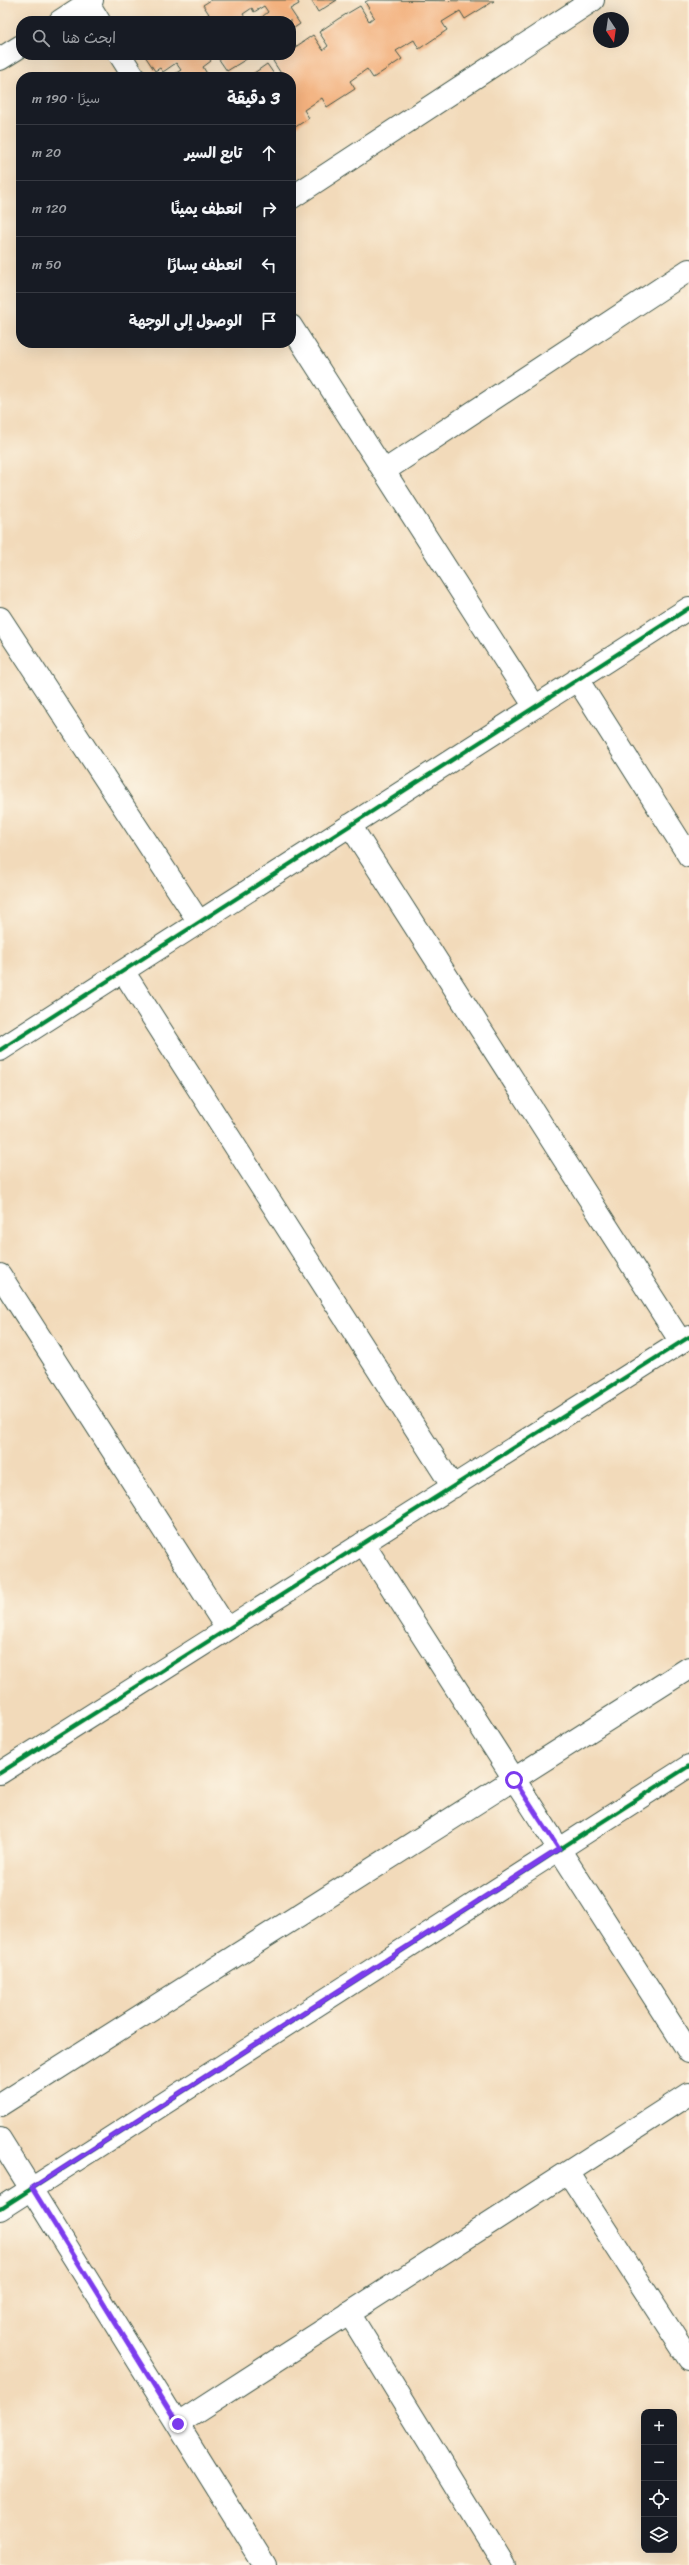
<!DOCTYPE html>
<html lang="ar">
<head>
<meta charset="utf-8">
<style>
  :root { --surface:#171b24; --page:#242831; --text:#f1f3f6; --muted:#9ea1a6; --line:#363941 }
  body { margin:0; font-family:Sriracha,"Playpen Sans Arabic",sans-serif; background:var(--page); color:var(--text); direction:rtl }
  .controls { position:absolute; right:12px; bottom:12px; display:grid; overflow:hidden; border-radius:8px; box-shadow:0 4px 16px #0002 }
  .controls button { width:36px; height:36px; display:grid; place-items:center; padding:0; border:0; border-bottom:1px solid var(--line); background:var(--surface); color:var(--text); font:20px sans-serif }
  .compass { position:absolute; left:593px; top:12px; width:36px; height:36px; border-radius:50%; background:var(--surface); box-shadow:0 4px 16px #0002; rotate:167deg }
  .stop { position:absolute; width:12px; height:12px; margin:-9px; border:3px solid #7c3aed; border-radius:50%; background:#fff }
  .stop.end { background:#7c3aed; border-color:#fff; box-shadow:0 1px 4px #0008 }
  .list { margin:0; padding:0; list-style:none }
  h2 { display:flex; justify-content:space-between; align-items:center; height:52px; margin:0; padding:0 16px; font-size:17px }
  h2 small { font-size:13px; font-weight:400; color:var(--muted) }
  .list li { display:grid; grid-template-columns:26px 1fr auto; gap:12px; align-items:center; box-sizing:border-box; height:56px; padding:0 16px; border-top:1px solid var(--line) }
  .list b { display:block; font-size:15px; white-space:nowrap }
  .list em { font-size:13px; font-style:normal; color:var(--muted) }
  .icon { flex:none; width:22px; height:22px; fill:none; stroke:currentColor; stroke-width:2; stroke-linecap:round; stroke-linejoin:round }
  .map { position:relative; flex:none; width:689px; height:2565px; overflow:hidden; direction:ltr }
  .search { position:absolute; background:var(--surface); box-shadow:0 4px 16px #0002; left:16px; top:16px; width:280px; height:44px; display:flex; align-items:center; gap:10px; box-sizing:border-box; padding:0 14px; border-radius:16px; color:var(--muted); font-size:15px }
  .panel { position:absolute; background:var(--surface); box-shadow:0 4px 16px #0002; left:16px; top:72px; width:280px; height:276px; border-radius:16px; direction:rtl }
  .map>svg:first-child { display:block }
</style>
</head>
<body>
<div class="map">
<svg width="689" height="2565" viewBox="0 0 689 2565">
  <rect width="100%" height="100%" fill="#fcf5e5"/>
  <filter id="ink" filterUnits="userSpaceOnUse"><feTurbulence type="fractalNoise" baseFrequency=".025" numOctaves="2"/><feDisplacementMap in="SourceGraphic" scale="8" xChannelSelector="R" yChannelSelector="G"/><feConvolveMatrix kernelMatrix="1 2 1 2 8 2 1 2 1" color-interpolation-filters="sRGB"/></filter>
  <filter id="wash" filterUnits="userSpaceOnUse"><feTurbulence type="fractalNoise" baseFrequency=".012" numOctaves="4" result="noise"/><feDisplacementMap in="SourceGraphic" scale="16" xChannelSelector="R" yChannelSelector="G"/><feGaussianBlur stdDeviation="0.9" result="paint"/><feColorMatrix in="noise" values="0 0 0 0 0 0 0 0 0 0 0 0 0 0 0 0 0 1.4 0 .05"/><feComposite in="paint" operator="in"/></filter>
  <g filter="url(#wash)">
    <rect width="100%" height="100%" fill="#f2daba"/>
    <g id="blocks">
      <path fill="#f3b17e" d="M211 0H297L299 4 290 9 300 24 291 30V21H257L268 12 264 6 254 12 252 8 243 14 247 21H198L209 14 203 5Z
        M311 0H337L318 12Z
        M369 0 494 1 465 19 460 11 442 22 447 30 419 49 414 40 396 51 402 59 373 78 367 69 350 81 355 89 327 107 322 98 304 110 309 118 291 130V77H280L282 75 273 61 282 55H291V50L313 35 323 50 328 46 319 32 338 19 360 6 369 21 374 17 365 2Z
        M207 55 211 61 203 67 209 77H170L181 70 176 63 163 72 160 68 155 71 145 56Z
        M216 55H253L227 71Z
        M267 64 276 77H248L257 71Z"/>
    </g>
  </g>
  <g filter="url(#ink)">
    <use href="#blocks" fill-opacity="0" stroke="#3f5548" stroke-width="1"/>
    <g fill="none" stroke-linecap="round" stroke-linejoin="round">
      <defs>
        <path id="minor" d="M88 3 99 21
          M60 21 92 0
          M120 55 134 77
          M0 59 21 46
          M291 198 593 0
          M291 326 535 707
          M384 471 689 270
          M0 618 199 922
          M577 679 689 856
          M350 825 681 1342
          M123 971 453 1487
          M0 1050 689 608
          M0 1275 227 1629
          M363 1543 689 2052
          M0 1773 689 1337
          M0 2105 689 1668
          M0 2139 265 2565
          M568 2172 689 2359
          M0 2209 689 1766
          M349 2313 504 2565
          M178 2424 689 2094"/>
      </defs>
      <use href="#minor" stroke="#3f5548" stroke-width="24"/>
      <use href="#minor" stroke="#fff" stroke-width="22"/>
      <defs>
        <path id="cycleway" d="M0 1050 689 608
          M0 1773 689 1337
          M0 2209 689 1766"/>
      </defs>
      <use href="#cycleway" stroke="#fcf5e5" stroke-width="6"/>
      <use href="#cycleway" stroke="#00873e" stroke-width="4"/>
    </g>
  </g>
  <g fill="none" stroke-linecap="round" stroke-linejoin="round" filter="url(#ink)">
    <path stroke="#7c3aed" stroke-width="5" d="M178 2424 32 2188 559 1849 514 1780"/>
  </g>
</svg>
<div class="controls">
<button>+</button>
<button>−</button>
<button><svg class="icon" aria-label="locate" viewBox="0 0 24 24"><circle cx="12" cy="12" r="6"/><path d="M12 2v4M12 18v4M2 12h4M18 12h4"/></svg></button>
<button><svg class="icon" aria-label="layers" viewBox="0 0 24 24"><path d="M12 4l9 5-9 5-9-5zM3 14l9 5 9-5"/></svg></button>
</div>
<svg class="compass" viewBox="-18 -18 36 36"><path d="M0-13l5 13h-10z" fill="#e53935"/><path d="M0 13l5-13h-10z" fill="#9ea1a6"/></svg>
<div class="stop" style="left:514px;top:1780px"></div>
<div class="stop end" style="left:178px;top:2424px"></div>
<div class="search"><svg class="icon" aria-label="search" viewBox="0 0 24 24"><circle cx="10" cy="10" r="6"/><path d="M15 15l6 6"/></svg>ابحث هنا</div>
<section class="panel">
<h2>3 دقيقة<small>سيرًا · 190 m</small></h2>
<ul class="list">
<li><svg class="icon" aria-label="ahead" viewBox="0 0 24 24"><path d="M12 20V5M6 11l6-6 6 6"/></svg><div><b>تابع السير</b></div><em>20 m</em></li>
<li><svg class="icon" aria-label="right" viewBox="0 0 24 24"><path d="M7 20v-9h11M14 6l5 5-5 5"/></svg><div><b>انعطف يمينًا</b></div><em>120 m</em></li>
<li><svg class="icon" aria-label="left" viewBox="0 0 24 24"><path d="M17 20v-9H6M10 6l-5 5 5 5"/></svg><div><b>انعطف يسارًا</b></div><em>50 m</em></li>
<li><svg class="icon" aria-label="arrive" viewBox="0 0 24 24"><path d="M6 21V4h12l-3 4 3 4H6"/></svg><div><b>الوصول إلى الوجهة</b></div></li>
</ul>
</section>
</div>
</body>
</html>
